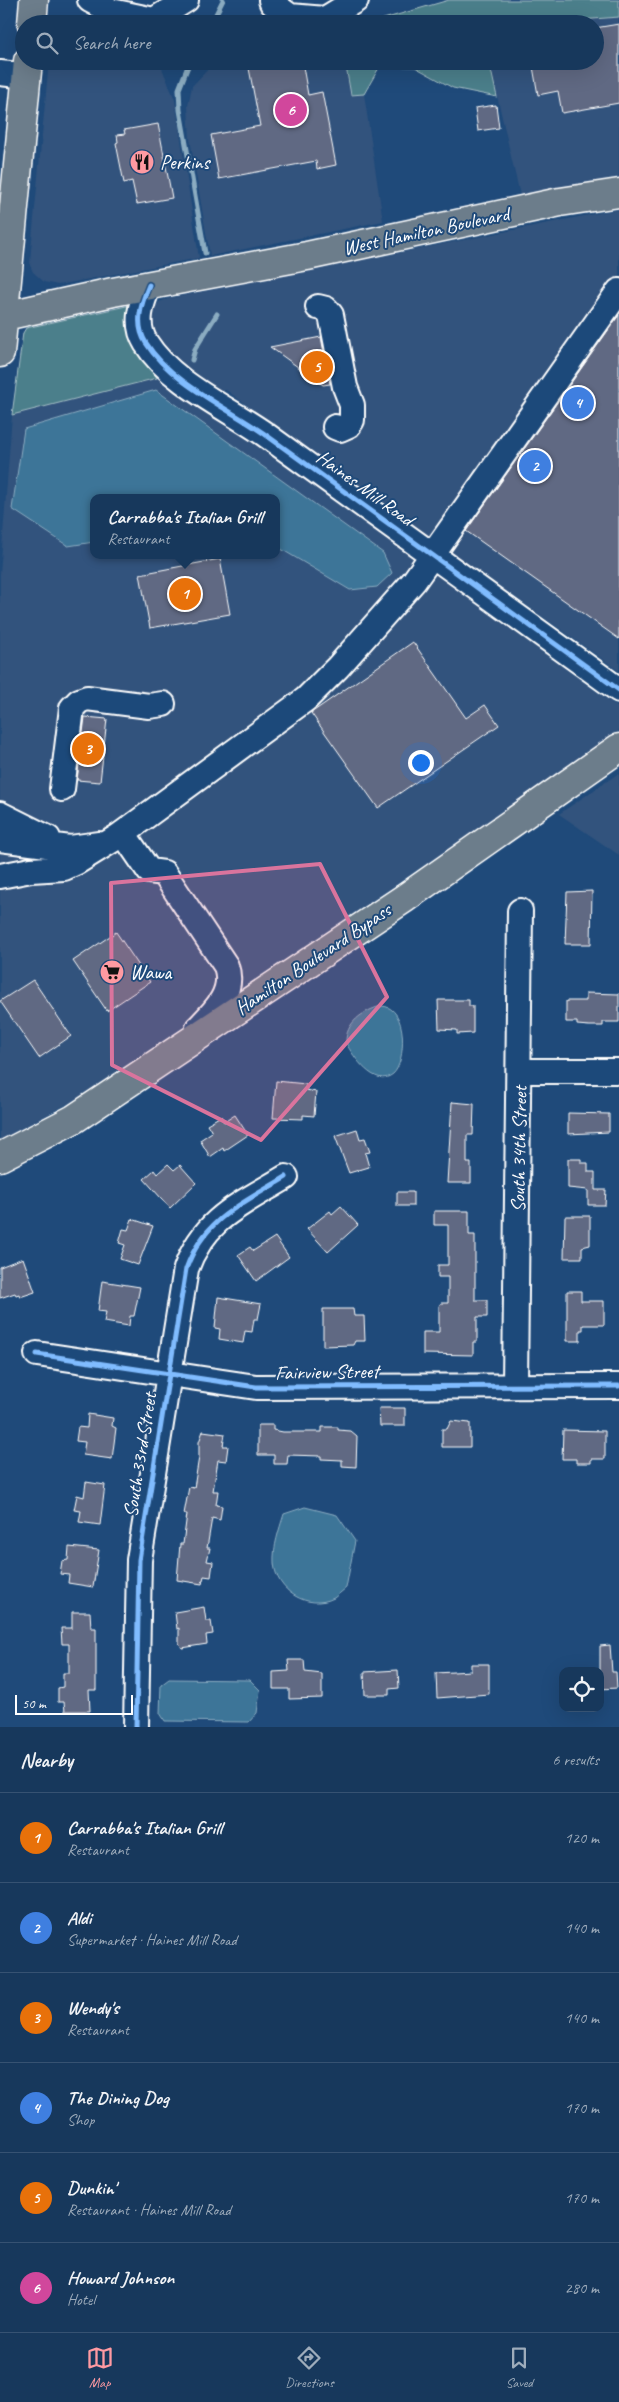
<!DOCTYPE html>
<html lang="en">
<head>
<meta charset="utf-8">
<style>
  :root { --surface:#17385c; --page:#244365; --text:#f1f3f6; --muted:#9eacbb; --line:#365272; --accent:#ff9aa2 }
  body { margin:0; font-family:Caveat,sans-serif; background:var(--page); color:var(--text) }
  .controls { position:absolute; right:15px; bottom:15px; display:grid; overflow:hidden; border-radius:10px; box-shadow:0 5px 20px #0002 }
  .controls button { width:45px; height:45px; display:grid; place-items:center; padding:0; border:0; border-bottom:1px solid var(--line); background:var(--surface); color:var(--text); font:25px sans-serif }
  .scale { position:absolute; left:15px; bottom:12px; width:118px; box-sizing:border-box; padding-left:5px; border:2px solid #fff; border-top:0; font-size:14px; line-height:18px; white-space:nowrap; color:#fff; -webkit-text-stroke:4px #1f4a7a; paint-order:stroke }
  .you { position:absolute; left:420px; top:762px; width:18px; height:18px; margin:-12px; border:4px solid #fff; border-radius:50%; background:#1a73e8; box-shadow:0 0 0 8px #1a73e833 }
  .badge { display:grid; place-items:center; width:32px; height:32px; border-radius:50%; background:var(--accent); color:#fff; font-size:16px; font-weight:700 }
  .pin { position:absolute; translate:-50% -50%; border:2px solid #fff; box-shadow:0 1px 5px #0006 }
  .popup { position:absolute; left:90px; top:494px; width:190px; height:65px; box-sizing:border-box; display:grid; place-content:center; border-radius:10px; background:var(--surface); filter:drop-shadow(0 1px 4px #0005); font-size:16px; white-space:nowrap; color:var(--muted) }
  .popup b { font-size:19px; color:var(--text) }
  .popup::after { content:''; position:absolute; left:50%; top:100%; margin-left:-10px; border:10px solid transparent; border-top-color:var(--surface) }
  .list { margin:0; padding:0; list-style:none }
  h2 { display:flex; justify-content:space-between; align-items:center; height:65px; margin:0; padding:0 20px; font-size:21px }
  h2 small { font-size:16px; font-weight:400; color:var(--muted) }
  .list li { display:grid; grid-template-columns:32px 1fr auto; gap:15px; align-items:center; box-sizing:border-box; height:90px; padding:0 20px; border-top:1px solid var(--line) }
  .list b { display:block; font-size:19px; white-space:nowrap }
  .list p { margin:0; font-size:16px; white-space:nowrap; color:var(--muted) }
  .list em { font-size:16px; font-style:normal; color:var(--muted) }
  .icon { flex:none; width:28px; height:28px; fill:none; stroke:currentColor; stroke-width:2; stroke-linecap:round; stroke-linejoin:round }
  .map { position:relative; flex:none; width:619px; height:1727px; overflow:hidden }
  .search { position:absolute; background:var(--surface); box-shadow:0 5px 20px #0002; left:15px; right:15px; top:15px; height:55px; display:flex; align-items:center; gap:12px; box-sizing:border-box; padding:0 18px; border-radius:28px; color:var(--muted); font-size:19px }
  .sheet { height:605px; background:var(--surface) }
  nav { display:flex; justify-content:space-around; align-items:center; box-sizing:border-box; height:70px; border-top:1px solid var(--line); background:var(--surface); font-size:14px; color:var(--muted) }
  nav a { display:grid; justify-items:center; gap:2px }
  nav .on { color:var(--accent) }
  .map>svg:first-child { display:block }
</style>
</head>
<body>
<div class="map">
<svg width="619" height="1727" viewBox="0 0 619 1727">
  <rect width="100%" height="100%" fill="#1f4a7a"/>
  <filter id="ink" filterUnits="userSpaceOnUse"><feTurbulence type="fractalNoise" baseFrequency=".02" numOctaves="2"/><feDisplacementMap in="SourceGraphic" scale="10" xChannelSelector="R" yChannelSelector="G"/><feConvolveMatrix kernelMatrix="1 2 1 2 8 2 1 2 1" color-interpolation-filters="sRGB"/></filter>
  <g filter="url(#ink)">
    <path fill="#32537d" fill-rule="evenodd" d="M619 17V177L520 195 489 61H595V24H528Z
      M49 61H159L175 100 199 258 58 285 44 282 33 272 30 265 31 250Z
      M216 61H345L351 94H364L383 221 210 256 190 139 188 106 192 86Z
      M619 209V671L453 553 427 537 226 390 208 391 153 340 148 317 159 302 170 298Z
      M157 378 211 413 214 412 619 708V732L248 986 208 1010 86 1094 0 1140V575L12 415ZM94 498H276V555H94Z
      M619 773V855L559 814Z"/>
    <path fill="#4c7f8b" stroke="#a6bfc5" d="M449 0H619V17L528 24H366Z
      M345 61H489L497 97 453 88 415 67 380 66 364 94 351 95Z
      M131 305 152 370 157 378 12 415 23 333 26 328Z"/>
    <path fill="#3d7598" stroke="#8bacc1" d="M156 390 383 553 392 573 377 587 350 590 276 546V498H94V542L68 546 12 509 24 429Z
      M381 1006C409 1006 406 1063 393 1074 375 1089 353 1056 346 1043 345 1023 363 1011 381 1006Z
      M305 1507 337 1515 355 1541 346 1588C342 1591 338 1595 334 1598 308 1611 276 1591 274 1563 273 1547 279 1530 284 1514Z
      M169 1679 250 1680 260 1690 257 1713 249 1722 165 1721 160 1713 161 1685Z"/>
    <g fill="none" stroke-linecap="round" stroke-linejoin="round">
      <path stroke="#8bacc1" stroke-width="5" d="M211 24 223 0
        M190 61 179 89 180 110 205 253
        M192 360 195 349 217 314"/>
    </g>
    <path fill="#606983" stroke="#fff" d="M619 24V103L562 113 558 91 538 95 532 61H595V28Z
      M255 61H302L308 95 322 92 336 165 317 169 316 161 219 179 211 135 260 126 248 63Z
      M496 105 499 128 478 131 475 108Z
      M158 124 172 198 137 204 132 181 124 183 116 143 118 142 117 135 125 134 124 130Z
      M619 315V639L466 531Z
      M321 337 330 384 323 385 270 347Z
      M220 559 230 614 150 628 140 574Z
      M413 642 466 718 485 705 499 725 378 808 311 713Z
      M85 717 107 719 100 782 77 780Z
      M592 891 591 944H565L567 892Z
      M116 932 150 982 107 1011 73 961Z
      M33 980 71 1036 39 1058 0 1001Z
      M586 993 619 994V1022H603V1026H589L577 1025V1022H566V1001H586Z
      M438 1000H469V1006H473V1033L457 1034V1030L439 1029Z
      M276 1081 306 1084V1090L316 1092 314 1116 303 1115V1119L273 1118Z
      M452 1102 474 1104 473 1135H467V1163H471V1183H447Z
      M568 1113 609 1114V1132L568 1134Z
      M235 1115 248 1135 224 1151 223 1148 210 1157 200 1140 212 1132 207 1124 221 1116 224 1122Z
      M357 1129 360 1139 365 1138 370 1152 365 1153 369 1167 349 1173 335 1136Z
      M568 1159H581V1163H588V1172H595V1190H606L605 1205H588V1190L568 1188Z
      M168 1164 174 1170 180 1165 196 1183 170 1208 144 1179 154 1170 157 1174Z
      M397 1192H413V1206H397Z
      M341 1206 358 1225 328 1252 307 1229 330 1211 332 1214Z
      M434 1211H469V1235H475V1300H487V1317H477V1342H473V1355L423 1354V1332H439V1306L441 1303H448V1277H438V1265H448V1225H434Z
      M567 1216H590V1245L582 1247V1258H564L565 1217Z
      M132 1219 153 1226 138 1265 120 1259 125 1245 119 1243 123 1229 128 1230Z
      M275 1237 289 1257 256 1281 238 1255 250 1247 253 1251Z
      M23 1258 35 1292 20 1297 19 1294 16 1295 15 1293 0 1298V1267Z
      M102 1281 140 1287 134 1316H130L129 1326 104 1322 106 1312 98 1311Z
      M567 1291H581V1301H604V1325H583V1330H580V1341H567Z
      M218 1297 261 1304 258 1319H254L252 1332 245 1331 243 1343 219 1339 220 1329 215 1328Z
      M323 1309H353L354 1316H364L365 1341H355L353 1345 323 1346Z
      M379 1408H405V1426H380Z
      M88 1414 113 1418 112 1426 116 1428 112 1459 83 1455 85 1442 76 1441 78 1427 87 1428Z
      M451 1421 470 1423V1447H442V1429H447Z
      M258 1425H273V1430L283 1432H322V1427H338V1430L351 1431 357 1436 356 1467 342 1466V1460L321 1459V1456L288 1455 287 1464H274V1455H258Z
      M563 1430 605 1431V1459H591V1463H576V1459H562Z
      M203 1431 225 1434 223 1446H228L226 1461 218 1460 213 1491H218L216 1505 222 1506 220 1520 212 1518 207 1548H210L207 1561 213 1562 211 1577 204 1576 202 1584 177 1580 180 1544H183L187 1514H184L189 1487 194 1488 199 1457V1442Z
      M86 1482 105 1485 100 1525 79 1522 81 1511 74 1510 77 1495 84 1497Z
      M69 1547 99 1550 93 1587 68 1583 69 1575 60 1574 62 1561 68 1560Z
      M204 1607 206 1621H211L213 1634 206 1635 207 1644 182 1648 179 1643V1628L177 1629 175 1612Z
      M72 1612H90L91 1628H96V1690H89L90 1711H65L64 1702H58V1688L63 1687V1673H69V1644H62L61 1628H72Z
      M610 1645 612 1672H616L617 1688 600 1689V1646Z
      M288 1660H304L305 1672 322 1674V1698L289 1699V1689H273V1672L289 1671Z
      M471 1664H489V1694L437 1698 436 1673 471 1671Z
      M398 1670 399 1688 389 1689V1695H365L364 1672Z"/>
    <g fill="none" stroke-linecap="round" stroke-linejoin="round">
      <defs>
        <path id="minor" d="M90 0 111 11 154 20 186 0
          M271 0 272 3 290 16 325 19 356 0
          M0 73 27 76
          M149 285C141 304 134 324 146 343 171 383 228 408 266 435 383 520 501 605 619 690
          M318 307 326 309 331 315 345 387 352 405V420L349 425 340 429 335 427
          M62 789 72 708 79 701 87 698 149 706 163 704
          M0 814 48 838
          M123 833 149 871 164 873 226 966C235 992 215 1011 198 1028
          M0 839 70 848 99 844
          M0 876 31 870 64 868 77 862 119 836 306 699 338 667 414 581 619 291
          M520 1071H619
          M37 1354 256 1387 619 1386
          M515 1386 520 911
          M136 1727 139 1560 186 1269C204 1218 242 1204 286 1177"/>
        <path id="major" d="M32 24 34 0
          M0 317 113 292 307 256 560 202 619 193
          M0 353 28 61
          M0 1157 74 1119 405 898 619 748"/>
      </defs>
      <use href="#minor" stroke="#fff" stroke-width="28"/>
      <use href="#major" stroke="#fff" stroke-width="31"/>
      <use href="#minor" stroke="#1f4a7a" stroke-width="24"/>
      <use href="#major" stroke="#6c7d8b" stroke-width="28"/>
      <defs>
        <path id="cycleway" d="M149 285C141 304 134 324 146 343 171 383 228 408 266 435 383 520 501 605 619 690
          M37 1354 256 1387 619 1386
          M136 1727 139 1560 186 1269C204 1218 242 1204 286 1177"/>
      </defs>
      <use href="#cycleway" stroke="#1f4a7a" stroke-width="8"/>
      <use href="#cycleway" stroke="#80bcff" stroke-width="5"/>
    </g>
  </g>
  <path fill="#da749d" fill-opacity="0.2" stroke="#da749d" stroke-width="4" stroke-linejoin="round" d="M320 864 387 997 261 1140 112 1065 111 883Z"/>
  <defs>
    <symbol id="restaurant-disc" viewBox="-11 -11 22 22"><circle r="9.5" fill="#ff9aa2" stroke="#1f4a7a"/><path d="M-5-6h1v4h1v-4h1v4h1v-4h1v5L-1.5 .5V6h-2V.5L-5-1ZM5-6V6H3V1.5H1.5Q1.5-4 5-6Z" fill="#111"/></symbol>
    <symbol id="supermarket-disc" viewBox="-11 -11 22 22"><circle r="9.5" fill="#ff9aa2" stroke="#1f4a7a"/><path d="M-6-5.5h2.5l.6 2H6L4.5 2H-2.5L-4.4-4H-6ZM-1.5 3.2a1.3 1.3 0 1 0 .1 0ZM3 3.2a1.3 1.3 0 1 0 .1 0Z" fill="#111"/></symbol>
  </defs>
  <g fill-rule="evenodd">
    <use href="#restaurant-disc" x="128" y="148" width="28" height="28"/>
    <use href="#supermarket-disc" x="98" y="958" width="28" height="28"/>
  </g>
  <g text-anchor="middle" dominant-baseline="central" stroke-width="4" stroke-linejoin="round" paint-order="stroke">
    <g font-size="20" fill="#fff" stroke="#1f4a7a" text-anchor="start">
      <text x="160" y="162">Perkins</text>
      <text x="130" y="972">Wawa</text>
    </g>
    <g font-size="20" fill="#fff" stroke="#1f4a7a">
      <text transform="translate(426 231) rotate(-12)">West Hamilton Boulevard</text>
      <text transform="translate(365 488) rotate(36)">Haines Mill Road</text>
      <text transform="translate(313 959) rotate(-34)">Hamilton Boulevard Bypass</text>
      <text transform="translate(519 1149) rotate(-89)">South 34th Street</text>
      <text transform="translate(327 1372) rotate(-1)">Fairview Street</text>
      <text transform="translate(140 1455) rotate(-81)">South 33rd Street</text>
    </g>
  </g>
</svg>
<div class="controls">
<button><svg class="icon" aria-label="locate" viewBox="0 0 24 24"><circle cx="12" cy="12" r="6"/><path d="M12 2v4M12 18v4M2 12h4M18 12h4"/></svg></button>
</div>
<div class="scale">50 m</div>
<div class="you"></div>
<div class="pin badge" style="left:185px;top:594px;background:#e8710a">1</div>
<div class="popup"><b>Carrabba's Italian Grill</b>Restaurant</div>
<div class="pin badge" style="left:535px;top:466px;background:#3f7fe0">2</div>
<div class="pin badge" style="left:88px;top:749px;background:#e8710a">3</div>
<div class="pin badge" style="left:578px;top:403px;background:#3f7fe0">4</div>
<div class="pin badge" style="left:317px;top:367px;background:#e8710a">5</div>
<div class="pin badge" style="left:291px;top:110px;background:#d1479c">6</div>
<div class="search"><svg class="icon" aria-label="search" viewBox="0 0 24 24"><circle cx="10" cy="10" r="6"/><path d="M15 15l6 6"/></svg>Search here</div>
</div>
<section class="sheet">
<h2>Nearby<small>6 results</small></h2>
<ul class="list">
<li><span class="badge" style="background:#e8710a">1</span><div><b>Carrabba's Italian Grill</b><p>Restaurant</p></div><em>120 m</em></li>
<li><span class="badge" style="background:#3f7fe0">2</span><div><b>Aldi</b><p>Supermarket · Haines Mill Road</p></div><em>140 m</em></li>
<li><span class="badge" style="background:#e8710a">3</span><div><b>Wendy's</b><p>Restaurant</p></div><em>140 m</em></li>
<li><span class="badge" style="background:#3f7fe0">4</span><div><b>The Dining Dog</b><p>Shop</p></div><em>170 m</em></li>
<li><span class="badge" style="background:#e8710a">5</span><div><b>Dunkin'</b><p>Restaurant · Haines Mill Road</p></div><em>170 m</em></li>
<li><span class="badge" style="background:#d1479c">6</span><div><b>Howard Johnson</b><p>Hotel</p></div><em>280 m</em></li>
</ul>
</section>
<nav>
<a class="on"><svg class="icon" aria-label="map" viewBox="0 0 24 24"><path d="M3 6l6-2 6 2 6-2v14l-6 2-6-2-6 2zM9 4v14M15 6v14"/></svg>Map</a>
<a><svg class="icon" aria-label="directions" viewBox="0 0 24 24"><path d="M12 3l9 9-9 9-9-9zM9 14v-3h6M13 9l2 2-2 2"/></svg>Directions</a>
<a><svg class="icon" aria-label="saved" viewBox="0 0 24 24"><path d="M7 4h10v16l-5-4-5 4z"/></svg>Saved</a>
</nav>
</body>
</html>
